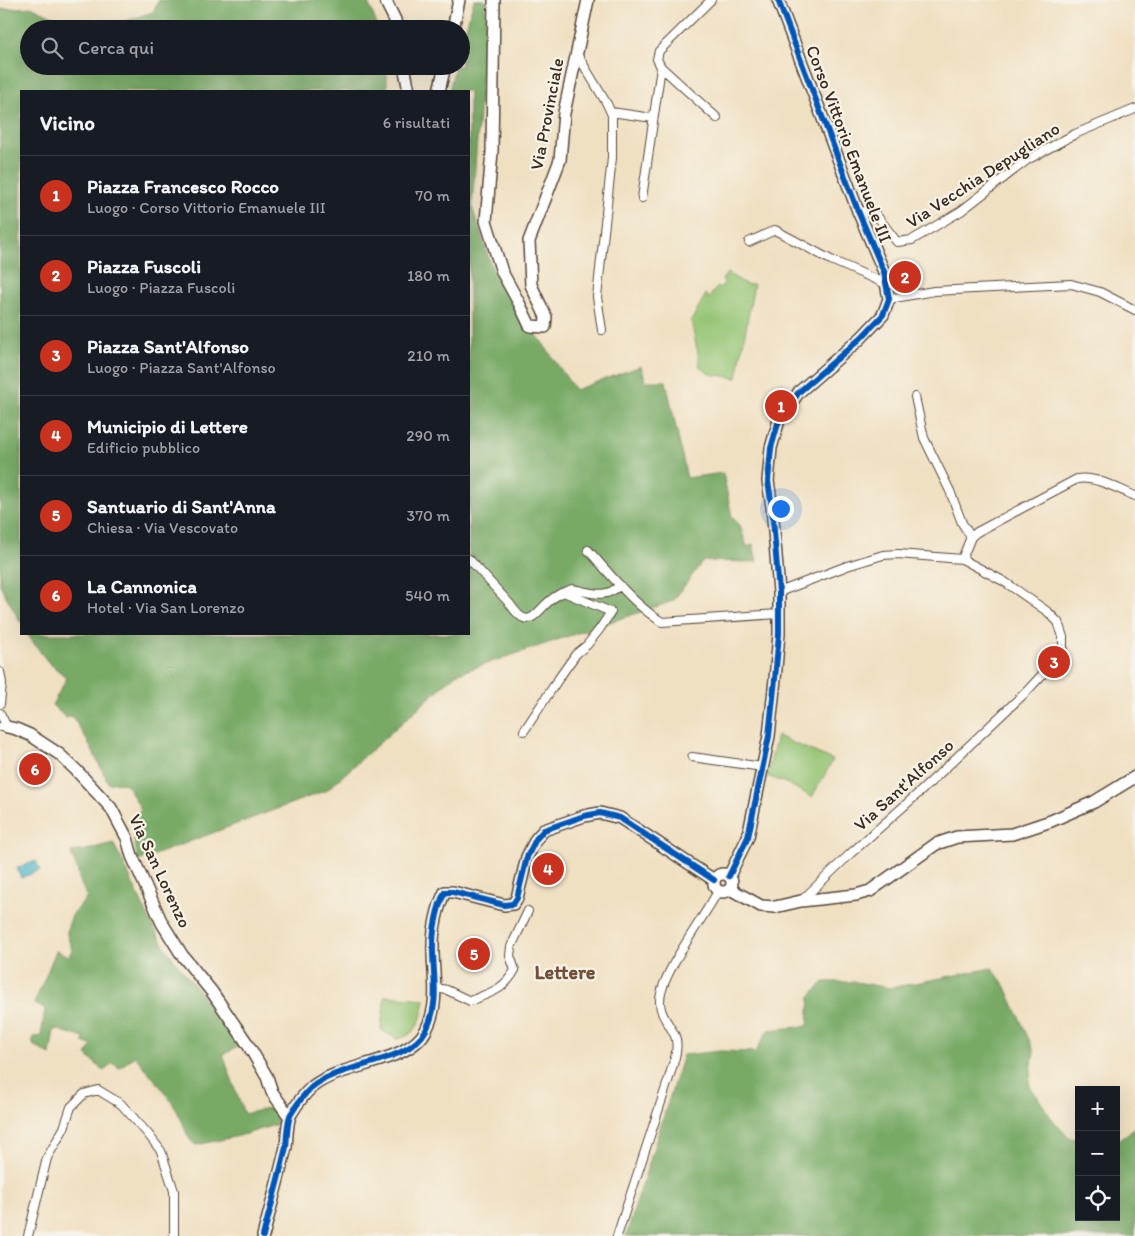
<!DOCTYPE html>
<html lang="it">
<head>
<meta charset="utf-8">
<style>
  :root { --surface:#171b24; --page:#242831; --text:#f1f3f6; --muted:#9ea1a6; --line:#363941; --accent:#c8321e }
  body { margin:0; font-family:Itim,sans-serif; background:var(--page); color:var(--text) }
  .controls { position:absolute; right:15px; bottom:15px; display:grid; overflow:hidden; border-radius:0px; box-shadow:0 5px 20px #0002 }
  .controls button { width:45px; height:45px; display:grid; place-items:center; padding:0; border:0; border-bottom:1px solid var(--line); background:var(--surface); color:var(--text); font:25px sans-serif }
  .you { position:absolute; left:780px; top:508px; width:18px; height:18px; margin:-12px; border:4px solid #fff; border-radius:50%; background:#1a73e8; box-shadow:0 0 0 8px #1a73e833 }
  .badge { display:grid; place-items:center; width:32px; height:32px; border-radius:50%; background:var(--accent); color:#fff; font-size:16px; font-weight:700 }
  .pin { position:absolute; translate:-50% -50%; border:2px solid #fff; box-shadow:0 1px 5px #0006 }
  .list { margin:0; padding:0; list-style:none }
  h2 { display:flex; justify-content:space-between; align-items:center; height:65px; margin:0; padding:0 20px; font-size:21px }
  h2 small { font-size:16px; font-weight:400; color:var(--muted) }
  .list li { display:grid; grid-template-columns:32px 1fr auto; gap:15px; align-items:center; box-sizing:border-box; height:80px; padding:0 20px; border-top:1px solid var(--line) }
  .list b { display:block; font-size:19px; white-space:nowrap }
  .list p { margin:0; font-size:16px; white-space:nowrap; color:var(--muted) }
  .list em { font-size:16px; font-style:normal; color:var(--muted) }
  .icon { flex:none; width:28px; height:28px; fill:none; stroke:currentColor; stroke-width:2; stroke-linecap:round; stroke-linejoin:round }
  .map { position:relative; flex:none; width:1135px; height:1236px; overflow:hidden }
  .search { position:absolute; background:var(--surface); box-shadow:0 5px 20px #0002; left:20px; top:20px; width:450px; height:55px; display:flex; align-items:center; gap:12px; box-sizing:border-box; padding:0 18px; border-radius:28px; color:var(--muted); font-size:19px }
  .panel { position:absolute; background:var(--surface); box-shadow:0 5px 20px #0002; left:20px; top:90px; width:450px; height:545px; border-radius:0px }
  .map>svg:first-child { display:block }
</style>
</head>
<body>
<div class="map">
<svg width="1135" height="1236" viewBox="0 0 1135 1236">
  <rect width="100%" height="100%" fill="#f7f3e8"/>
  <filter id="ink" filterUnits="userSpaceOnUse"><feTurbulence type="fractalNoise" baseFrequency=".02" numOctaves="2"/><feDisplacementMap in="SourceGraphic" scale="10" xChannelSelector="R" yChannelSelector="G"/><feConvolveMatrix kernelMatrix="1 2 1 2 8 2 1 2 1" color-interpolation-filters="sRGB"/></filter>
  <filter id="wash" filterUnits="userSpaceOnUse"><feTurbulence type="fractalNoise" baseFrequency=".0096" numOctaves="4" result="noise"/><feDisplacementMap in="SourceGraphic" scale="20" xChannelSelector="R" yChannelSelector="G"/><feGaussianBlur stdDeviation="1.12" result="paint"/><feColorMatrix in="noise" values="0 0 0 0 0 0 0 0 0 0 0 0 0 0 0 0 0 1.4 0 .05"/><feComposite in="paint" operator="in"/></filter>
  <g filter="url(#wash)">
    <rect width="100%" height="100%" fill="#f0e0c2"/>
    <path fill="#95c575" stroke="#68784a" d="M727 273 747 285 754 284 737 378 709 374 699 366 700 363 691 321 706 294 708 299 717 287 720 288 725 282 722 280Z
      M777 736 833 760 812 797 786 783 767 776Z
      M385 996 425 999C422 1019 418 1035 397 1039L381 1030Z"/>
    <path fill="#78aa66" stroke="#5a6a42" d="M159 0H367L379 29H102L153 12Z
      M474 0H485L486 17 472 207 493 271 575 390 641 366 646 381H666L687 478 723 473 732 517 740 525 747 547 753 544 757 562 703 561 673 601 456 674 327 790 138 861 134 839 142 834 133 816 141 809 126 784 115 782 109 784 88 742 72 716 66 718 52 705 67 678 48 662 27 634H469V91H449L455 66H461V45Z
      M33 7 80 29H29V66H387V91H21V623L0 585V9Z
      M113 843 122 860 150 921 166 949 241 1045 223 1055 244 1114 272 1107 278 1124 239 1136 196 1145C186 1139 186 1128 181 1119 170 1095 151 1076 135 1056L119 1068 113 1063 104 1071 86 1055 92 1046 83 1042 84 1038 59 1030H54L50 1055 33 1045V1037L41 1036 45 1008 34 1004 56 951 69 956 72 950C71 944 68 940 67 935 66 929 72 913 77 909 81 904 84 903 87 896 83 888 79 881 78 872 77 866 72 859 71 852L86 850Z
      M992 968 1006 987 1034 1051 1029 1084 1052 1119 1068 1137 1079 1140V1217H1116V1142L1135 1128V1236H626L683 1055 720 1051 756 1052 768 1030 808 1026 810 996 824 982H856L890 988Z"/>
    <path fill="#49b3c7" stroke="#426e72" d="M36 861 40 870 21 878 17 868Z"/>
  </g>
  <g filter="url(#ink)">
    <g fill="none" stroke-linecap="round" stroke-linejoin="round">
      <defs>
        <path id="street" d="M711 0 659 51 657 59 661 67 717 118
          M577 54 607 104 612 115V158L597 297 602 330
          M611 112 653 118
          M642 198 661 67
          M858 211 874 212 897 242 912 240 961 211 1027 160 1075 134 1135 109
          M749 242 775 230 831 260 886 284
          M889 299 934 291 1071 284 1100 292 1135 310
          M915 397 924 438 950 491 962 523 971 537
          M588 550C611 575 633 604 662 622L779 614
          M469 559 510 604C532 637 536 606 558 595 562 592 567 592 572 589 591 592 605 600 620 585
          M962 559 971 537 977 532 1077 479C1096 476 1118 489 1135 496
          M779 592 847 566 883 555 898 554 962 559 1005 582 1048 612 1058 622 1063 637V647L1053 663 1027 691 921 791 850 854 801 901
          M0 672 2 683 0 704
          M0 713 7 727H0
          M524 731 559 678 576 654 587 645 599 630 611 612 566 593
          M692 757 763 767
          M436 988 447 990 470 1001C491 992 503 991 515 970L510 956 511 947 528 911
          M28 1236 47 1158 64 1128 71 1107 84 1094 98 1090 121 1104 148 1134 161 1151 174 1191V1236
          M617 1236 669 1078C672 1066 680 1049 675 1036 670 1024 660 1016 660 1002 659 976 704 918 718 891"/>
        <path id="secondary" d="M385 0 395 20 397 29
          M494 0 492 152 486 221 502 272 519 303 530 326 545 327 546 317 531 285 529 241 560 160 564 113 588 0
          M453 29 459 0
          M404 66 409 91
          M439 91 445 66
          M7 727 16 729 30 735 59 754 76 770 111 808 127 838 132 856 162 923 182 955 212 992 247 1043 267 1077 272 1092 289 1116
          M714 883a9 9 0 1 1 18 0a9 9 0 1 1-18 0Z
          M729 876 748 837 769 736 775 679 779 634V592L772 507 768 481 771 448 779 420 799 392 861 338 883 315 889 299 884 272 858 211 778 0
          M730 889 761 906 775 907 801 901 856 895 870 891 936 844 957 837 1012 834 1051 821 1094 802 1135 777
          M263 1236C271 1206 279 1177 286 1147 287 1138 287 1120 291 1114 297 1104 304 1094 312 1087 340 1063 409 1064 426 1030 441 1002 432 973 433 944 433 929 438 905 445 892H453L504 905 513 904 517 898 527 857 536 839 544 830 584 816 600 813 620 818 714 880"/>
      </defs>
      <use href="#street" stroke="#564537" stroke-width="10"/>
      <use href="#secondary" stroke="#564537" stroke-width="14"/>
      <use href="#street" stroke="#fff" stroke-width="8"/>
      <use href="#secondary" stroke="#fff" stroke-width="11"/>
      <defs>
        <path id="cycleway" d="M729 876 748 837 769 736 775 679 779 634V592L772 507 768 481 771 448 779 420 799 392 861 338 883 315 889 299 884 272 858 211 778 0
          M263 1236C271 1206 279 1177 286 1147 287 1138 287 1120 291 1114 297 1104 304 1094 312 1087 340 1063 409 1064 426 1030 441 1002 432 973 433 944 433 929 438 905 445 892H453L504 905 513 904 517 898 527 857 536 839 544 830 584 816 600 813 620 818 714 880"/>
      </defs>
      <use href="#cycleway" stroke="#f7f3e8" stroke-width="9"/>
      <use href="#cycleway" stroke="#0057b8" stroke-width="6"/>
    </g>
  </g>
  <g text-anchor="middle" dominant-baseline="central" stroke-width="4.5" stroke-linejoin="round" paint-order="stroke">
    <g font-size="18" fill="#3b2a1e" stroke="#f7f3e8">
      <text transform="translate(547 114) rotate(-79)">Via Provinciale</text>
      <text transform="translate(849 144) rotate(69)">Corso Vittorio Emanuele III</text>
      <text transform="translate(983 175) rotate(-33)">Via Vecchia Depugliano</text>
      <text transform="translate(904 785) rotate(-42)">Via Sant'Alfonso</text>
      <text transform="translate(160 871) rotate(65)">Via San Lorenzo</text>
    </g>
    <g font-size="20" font-weight="bold" fill="#745039" stroke="#f7f3e8">
      <text x="565" y="972">Lettere</text>
    </g>
  </g>
</svg>
<div class="controls">
<button>+</button>
<button>−</button>
<button><svg class="icon" aria-label="locate" viewBox="0 0 24 24"><circle cx="12" cy="12" r="6"/><path d="M12 2v4M12 18v4M2 12h4M18 12h4"/></svg></button>
</div>
<div class="you"></div>
<div class="pin badge" style="left:781px;top:406px">1</div>
<div class="pin badge" style="left:905px;top:277px">2</div>
<div class="pin badge" style="left:1054px;top:662px">3</div>
<div class="pin badge" style="left:548px;top:869px">4</div>
<div class="pin badge" style="left:474px;top:954px">5</div>
<div class="pin badge" style="left:35px;top:769px">6</div>
<div class="search"><svg class="icon" aria-label="search" viewBox="0 0 24 24"><circle cx="10" cy="10" r="6"/><path d="M15 15l6 6"/></svg>Cerca qui</div>
<section class="panel">
<h2>Vicino<small>6 risultati</small></h2>
<ul class="list">
<li><span class="badge">1</span><div><b>Piazza Francesco Rocco</b><p>Luogo · Corso Vittorio Emanuele III</p></div><em>70 m</em></li>
<li><span class="badge">2</span><div><b>Piazza Fuscoli</b><p>Luogo · Piazza Fuscoli</p></div><em>180 m</em></li>
<li><span class="badge">3</span><div><b>Piazza Sant'Alfonso</b><p>Luogo · Piazza Sant'Alfonso</p></div><em>210 m</em></li>
<li><span class="badge">4</span><div><b>Municipio di Lettere</b><p>Edificio pubblico</p></div><em>290 m</em></li>
<li><span class="badge">5</span><div><b>Santuario di Sant'Anna</b><p>Chiesa · Via Vescovato</p></div><em>370 m</em></li>
<li><span class="badge">6</span><div><b>La Cannonica</b><p>Hotel · Via San Lorenzo</p></div><em>540 m</em></li>
</ul>
</section>
</div>
</body>
</html>
